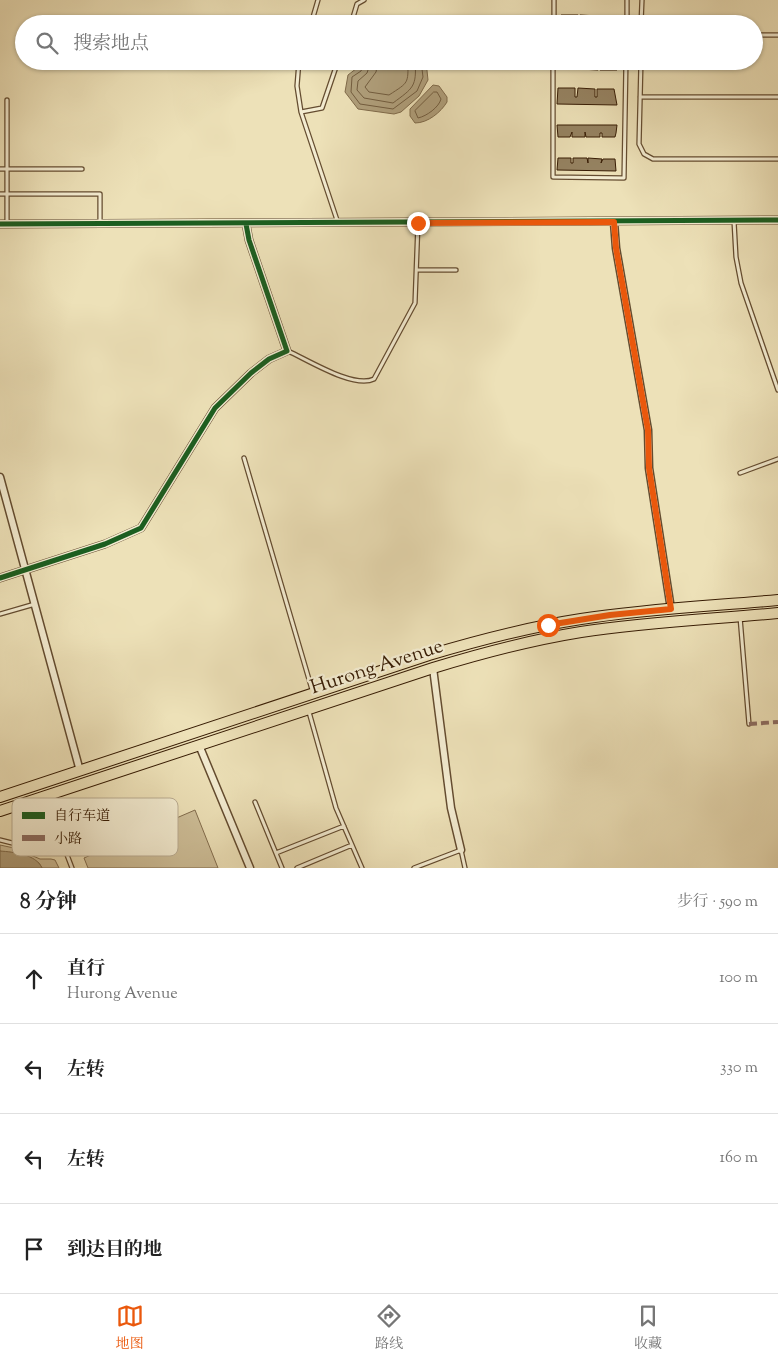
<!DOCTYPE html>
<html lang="zh">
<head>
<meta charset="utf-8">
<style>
  :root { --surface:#fff; --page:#f6f6f6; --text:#222; --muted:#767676; --line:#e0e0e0; --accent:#ea580c }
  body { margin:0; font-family:"Sorts Mill Goudy","Noto Serif SC",serif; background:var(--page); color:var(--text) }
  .stop { position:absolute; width:15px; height:15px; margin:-11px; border:4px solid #ea580c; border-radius:50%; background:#fff }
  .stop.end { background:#ea580c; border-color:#fff; box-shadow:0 1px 5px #0008 }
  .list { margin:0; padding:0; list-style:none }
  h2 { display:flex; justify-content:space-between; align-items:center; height:65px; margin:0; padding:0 20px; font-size:21px }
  h2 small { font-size:16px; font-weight:400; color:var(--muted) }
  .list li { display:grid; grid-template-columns:32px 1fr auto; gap:15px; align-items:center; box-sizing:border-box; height:90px; padding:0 20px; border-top:1px solid var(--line) }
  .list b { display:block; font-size:19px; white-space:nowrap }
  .list p { margin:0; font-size:16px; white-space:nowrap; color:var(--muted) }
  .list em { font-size:16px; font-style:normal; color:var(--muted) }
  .icon { flex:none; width:28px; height:28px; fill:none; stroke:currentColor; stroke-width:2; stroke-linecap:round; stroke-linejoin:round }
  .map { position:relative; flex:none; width:778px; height:868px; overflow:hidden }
  .search { position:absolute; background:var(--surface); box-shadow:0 1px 4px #0004; left:15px; right:15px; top:15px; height:55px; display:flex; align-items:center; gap:12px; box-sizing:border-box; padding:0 18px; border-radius:28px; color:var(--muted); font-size:19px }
  .sheet { height:425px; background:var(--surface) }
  nav { display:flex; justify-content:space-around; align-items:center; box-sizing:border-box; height:70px; border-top:1px solid var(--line); background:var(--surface); font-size:14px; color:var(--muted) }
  nav a { display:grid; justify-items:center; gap:2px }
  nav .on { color:var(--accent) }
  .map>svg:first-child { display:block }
</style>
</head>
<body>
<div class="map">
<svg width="778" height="868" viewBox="0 0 778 868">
  <rect width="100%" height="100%" fill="#ede1b8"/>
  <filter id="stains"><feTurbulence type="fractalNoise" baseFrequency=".004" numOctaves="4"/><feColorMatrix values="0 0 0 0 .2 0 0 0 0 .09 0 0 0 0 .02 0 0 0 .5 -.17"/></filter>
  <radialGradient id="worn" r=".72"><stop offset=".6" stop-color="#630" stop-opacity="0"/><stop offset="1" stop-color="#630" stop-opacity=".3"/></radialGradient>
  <path fill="#cebf99" stroke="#826d4e" d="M195 810 218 868H88L84 858Z
    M0 845 14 848 40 859H51L55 860 59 868H42L39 863 0 851Z"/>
  <path fill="#af9e7a" stroke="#7f6a4a" d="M361 61H426L428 80 419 96 401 112 394 114 358 109 345 92 348 75 357 68Z
    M433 85 439 86 447 97V102C441 112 428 123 415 123L410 116V109Z
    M0 851C13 852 36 854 42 868H0Z"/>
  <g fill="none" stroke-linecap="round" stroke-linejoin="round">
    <path stroke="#725c3e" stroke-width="1" d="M365 61 361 71 352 77 351 92 360 104 393 109 417 91 423 77 421 61
      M371 61 367 73 358 81 357 90 364 98 393 103C413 88 417 87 415 61
      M378 61 376 72 365 87 369 92 389 95C409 82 408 84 408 61
      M434 92H437L441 99C439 107 427 116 418 118L415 111Z"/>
  </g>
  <path fill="#958261" stroke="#361b03" d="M561 15H578V23L580 24V15L598 16 597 24H559Z
    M600 16H617V24H599Z
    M561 61H578V69H561Z
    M580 61H618L617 70H600V62H598V70L580 69Z
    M558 88H575V97H577L578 88 595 89V97H597V89H614L617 105 557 104Z
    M557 125H617L616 133 615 137H602V133H600V137H586L585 132V137H572V132L570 137H558Z
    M558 158H571V163H573V158H587L588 163V158L602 159 601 163 603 159H615L616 171 557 170Z"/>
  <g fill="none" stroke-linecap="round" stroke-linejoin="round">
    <defs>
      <path id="service" d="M311 24 318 0
        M351 24 357 4 364 0
        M554 24V0
        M627 24V0
        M641 24 642 0
        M754 35H778
        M299 61 297 86 301 112
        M338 61 322 108 301 112 338 223
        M553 61V177L624 178 626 61
        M641 61 639 144 644 154 653 159H778
        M640 97H778
        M0 169H82
        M0 194H100V223
        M734 221 736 257 741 283 778 390
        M7 224V100
        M417 270H456
        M288 351C308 360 354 389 374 379L415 303 418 223
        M244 458 313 693
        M740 473 778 459
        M0 614 35 604
        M740 617 749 724
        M309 712 336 808 362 868
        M45 797 72 868
        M255 802 282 868
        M0 840 32 848 64 847
        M276 853 344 826
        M297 868 352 845
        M414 868 461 850 465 868"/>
      <path id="minor" d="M614 222 616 248 648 430 649 468 671 609
        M0 224 778 220
        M0 477 80 771
        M0 578 105 544 141 528 215 408 251 373 269 359 287 351 249 240 246 224
        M433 668 451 808 461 850
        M199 745 250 868"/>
      <path id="primary" d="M0 797 429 655C479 640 529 627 581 619 646 609 712 606 778 600
        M0 811 433 668C482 653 531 640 581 632 646 622 713 619 778 613"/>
    </defs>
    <use href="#service" stroke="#644c30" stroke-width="5.5"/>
    <use href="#minor" stroke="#644c30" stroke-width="9"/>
    <use href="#primary" stroke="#361b03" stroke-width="12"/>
    <use href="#service" stroke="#f3ecd1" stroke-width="3"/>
    <use href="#minor" stroke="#f3ecd1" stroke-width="6"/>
    <use href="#primary" stroke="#ede1b8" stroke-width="10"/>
    <path stroke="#8d6e63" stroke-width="4" stroke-dasharray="8 4" stroke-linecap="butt" d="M749 724 778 722"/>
    <defs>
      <path id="cycleway" d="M0 224 778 220
        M0 578 105 544 141 528 215 408 251 373 269 359 287 351 249 240 246 224"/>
    </defs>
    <use href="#cycleway" stroke="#f3ecd1" stroke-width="8"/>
    <use href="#cycleway" stroke="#1b5e20" stroke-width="5"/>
  </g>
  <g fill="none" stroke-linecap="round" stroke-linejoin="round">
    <path stroke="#ea580c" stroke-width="6" d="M418 223 614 222 616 248 648 430 649 468 671 609 610 615 548 625"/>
  </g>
  <g text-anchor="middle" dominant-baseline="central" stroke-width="4.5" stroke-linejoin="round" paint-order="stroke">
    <g font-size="20" fill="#361b03" stroke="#f3ecd1">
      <text transform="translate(377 668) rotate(-18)">Hurong Avenue</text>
    </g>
  </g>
  <rect x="12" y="798" width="166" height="58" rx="8" fill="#f3ecd1" stroke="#baad93" stroke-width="1"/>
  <rect x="22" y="812" width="23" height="7" fill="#1b5e20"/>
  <rect x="22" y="835" width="23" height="6" fill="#8d6e63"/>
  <g font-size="14" fill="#361b03">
    <text x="54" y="820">自行车道</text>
    <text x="54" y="843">小路</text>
  </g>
  <rect width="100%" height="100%" filter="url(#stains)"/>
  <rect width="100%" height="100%" fill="url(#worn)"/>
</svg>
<div class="stop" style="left:548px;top:625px"></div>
<div class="stop end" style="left:418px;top:223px"></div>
<div class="search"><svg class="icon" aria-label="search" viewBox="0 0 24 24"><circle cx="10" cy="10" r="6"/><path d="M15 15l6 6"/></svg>搜索地点</div>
</div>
<section class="sheet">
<h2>8 分钟<small>步行 · 590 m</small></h2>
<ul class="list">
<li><svg class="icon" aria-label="ahead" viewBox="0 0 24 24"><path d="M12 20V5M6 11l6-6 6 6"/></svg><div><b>直行</b><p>Hurong Avenue</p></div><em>100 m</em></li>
<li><svg class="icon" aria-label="left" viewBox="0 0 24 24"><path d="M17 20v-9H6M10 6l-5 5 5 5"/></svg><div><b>左转</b></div><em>330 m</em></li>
<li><svg class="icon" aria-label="left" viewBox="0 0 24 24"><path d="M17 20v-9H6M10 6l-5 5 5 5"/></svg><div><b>左转</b></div><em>160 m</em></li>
<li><svg class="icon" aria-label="arrive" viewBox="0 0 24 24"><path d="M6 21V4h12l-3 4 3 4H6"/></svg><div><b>到达目的地</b></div></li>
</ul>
</section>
<nav>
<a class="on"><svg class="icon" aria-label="map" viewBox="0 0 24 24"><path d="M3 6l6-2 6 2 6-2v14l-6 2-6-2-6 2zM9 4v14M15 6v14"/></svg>地图</a>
<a><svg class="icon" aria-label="directions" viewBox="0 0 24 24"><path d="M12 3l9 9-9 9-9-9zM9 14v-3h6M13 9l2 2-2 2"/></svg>路线</a>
<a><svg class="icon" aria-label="saved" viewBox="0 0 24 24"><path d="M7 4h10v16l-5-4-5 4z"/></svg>收藏</a>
</nav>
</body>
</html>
